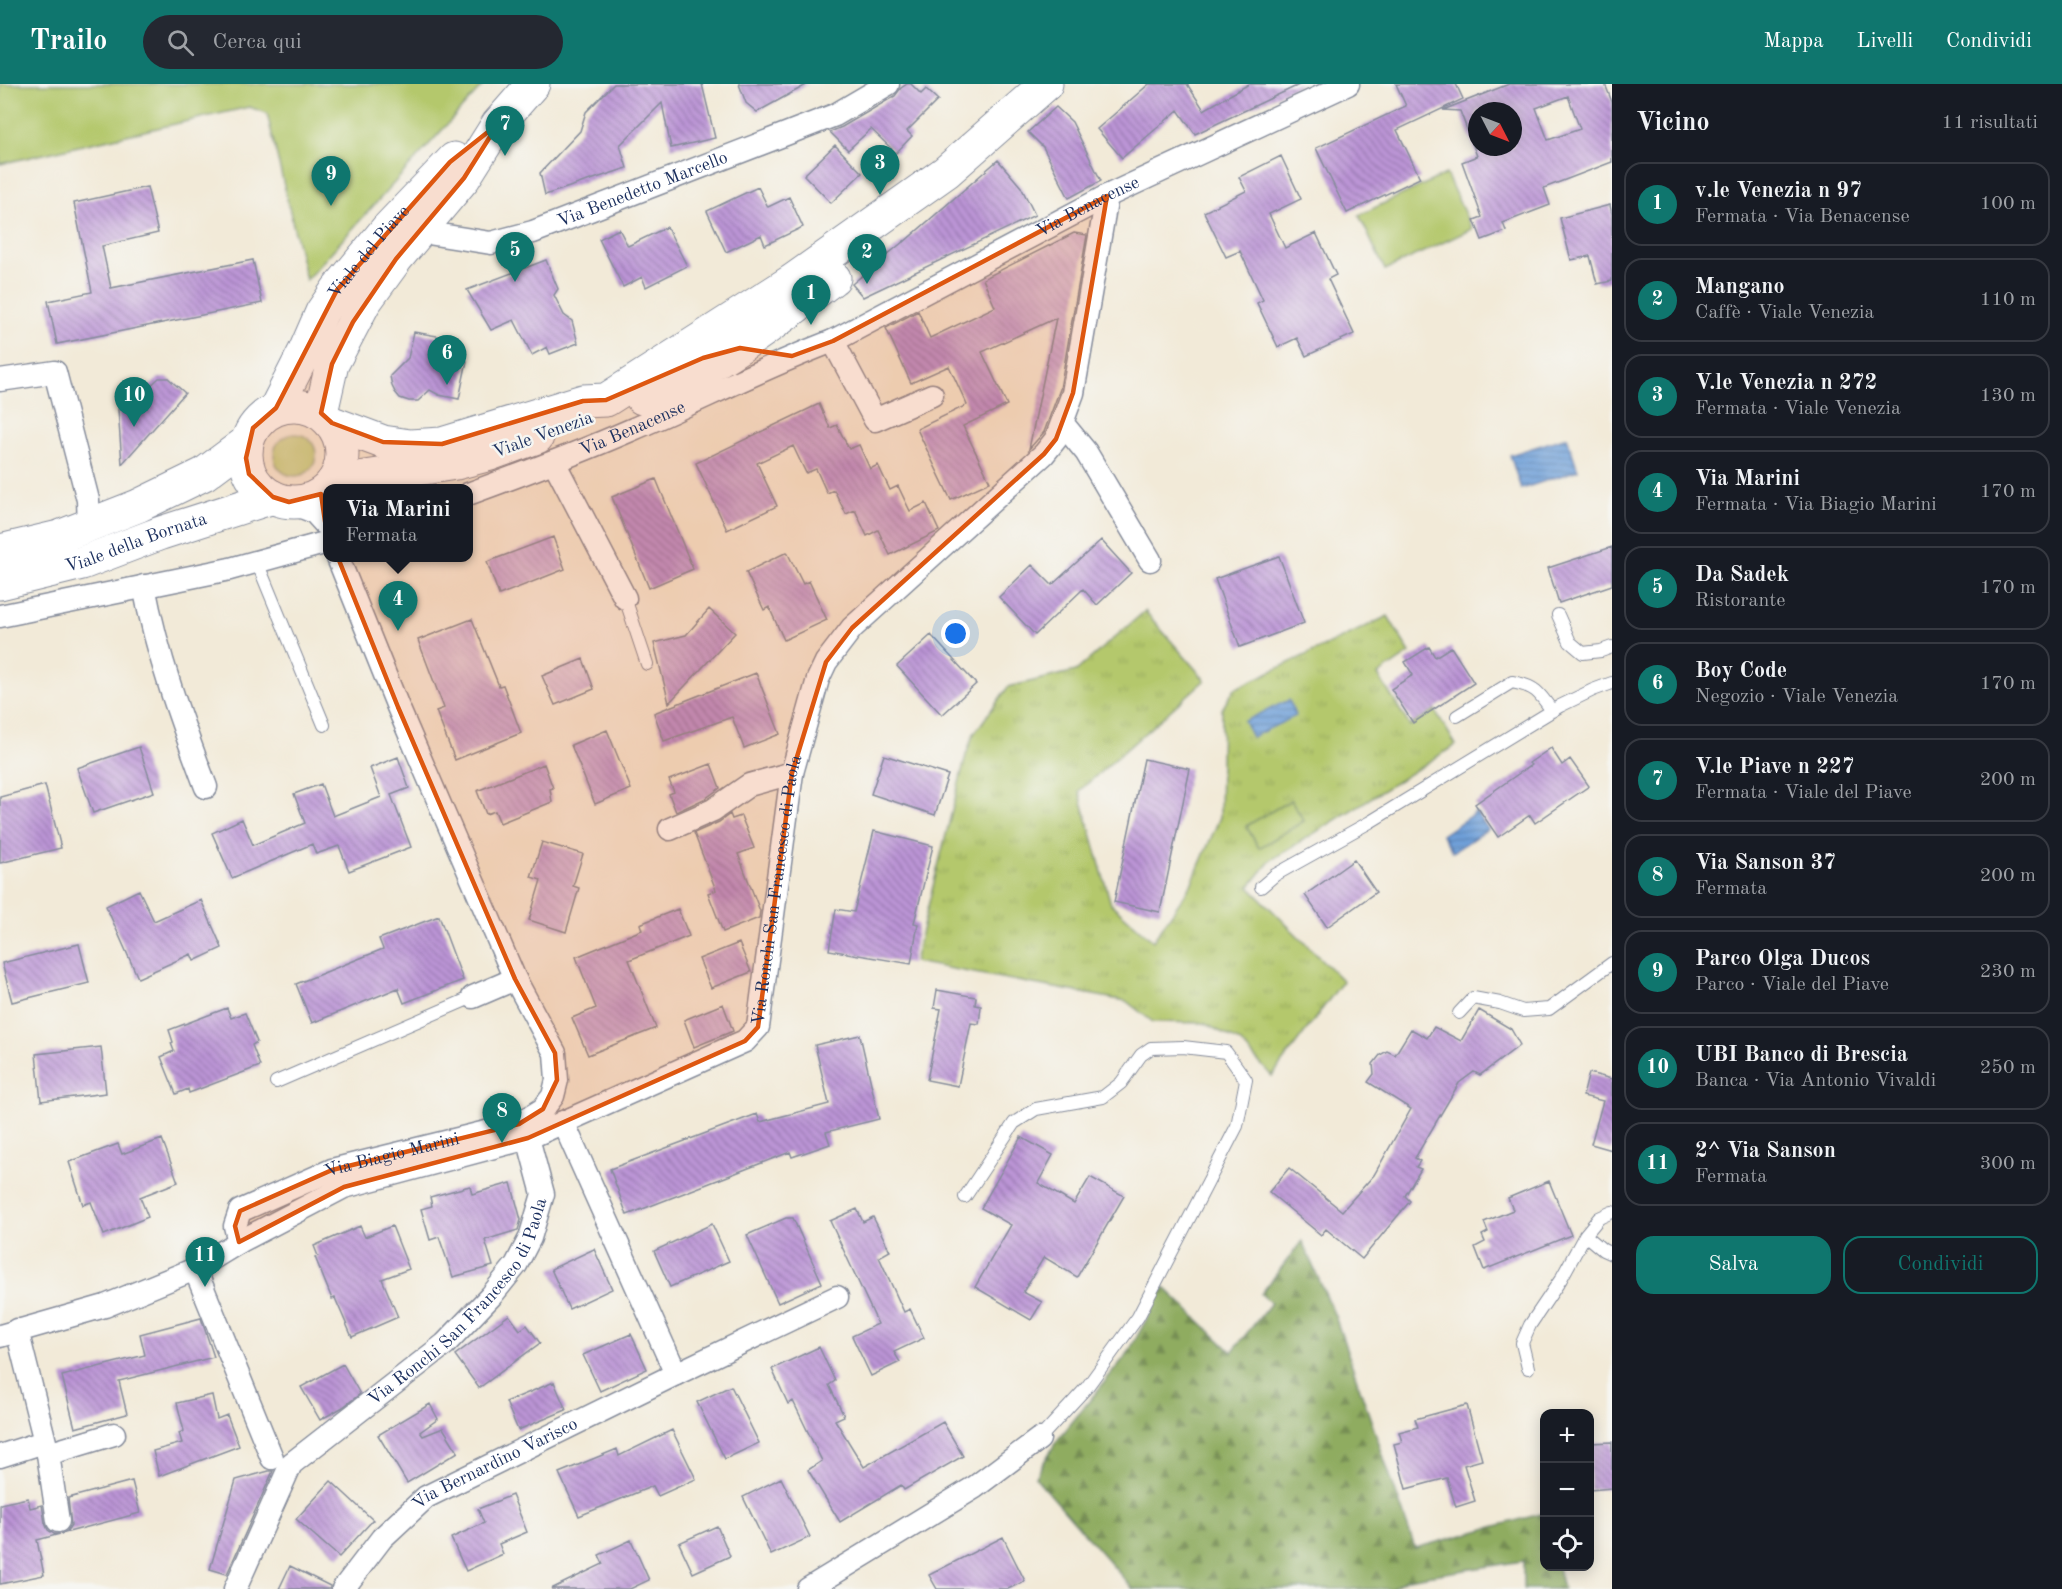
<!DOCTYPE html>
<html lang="it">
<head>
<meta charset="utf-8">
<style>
  :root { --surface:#171b24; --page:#242831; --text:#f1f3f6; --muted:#9ea1a6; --line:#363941; --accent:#0f766e }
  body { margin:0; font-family:"Old Standard TT",serif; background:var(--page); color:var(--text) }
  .controls { position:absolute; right:18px; bottom:18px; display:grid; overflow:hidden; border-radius:12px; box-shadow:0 3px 15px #0003 }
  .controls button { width:54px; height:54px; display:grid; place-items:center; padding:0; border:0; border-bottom:2px solid var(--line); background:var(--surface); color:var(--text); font:30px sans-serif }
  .compass { position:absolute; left:1468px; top:18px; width:54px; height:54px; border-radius:50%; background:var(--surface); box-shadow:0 3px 15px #0003; rotate:132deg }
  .you { position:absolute; left:956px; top:550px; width:21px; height:21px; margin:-15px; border:4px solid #fff; border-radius:50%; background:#1a73e8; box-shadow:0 0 0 9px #1a73e833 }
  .badge { display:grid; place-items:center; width:39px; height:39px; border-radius:50%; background:var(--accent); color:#fff; font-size:20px; font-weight:700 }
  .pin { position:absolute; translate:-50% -50px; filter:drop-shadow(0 2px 3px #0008) }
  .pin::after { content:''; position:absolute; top:32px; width:21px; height:18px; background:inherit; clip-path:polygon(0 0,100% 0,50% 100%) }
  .popup { position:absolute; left:323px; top:400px; width:150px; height:78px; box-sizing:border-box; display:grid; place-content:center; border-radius:12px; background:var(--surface); filter:drop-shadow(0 2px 4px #0005); font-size:20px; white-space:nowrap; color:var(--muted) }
  .popup b { font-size:22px; color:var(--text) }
  .popup::after { content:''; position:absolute; left:50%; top:100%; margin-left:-12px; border:12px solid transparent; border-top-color:var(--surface) }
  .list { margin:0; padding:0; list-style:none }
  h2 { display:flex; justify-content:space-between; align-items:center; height:78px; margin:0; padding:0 24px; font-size:26px }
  h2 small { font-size:20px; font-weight:400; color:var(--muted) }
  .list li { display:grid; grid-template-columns:39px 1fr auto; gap:18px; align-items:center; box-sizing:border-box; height:84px; margin:0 12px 12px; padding:0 12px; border:2px solid var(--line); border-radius:18px }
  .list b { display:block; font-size:22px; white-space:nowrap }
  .list p { margin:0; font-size:20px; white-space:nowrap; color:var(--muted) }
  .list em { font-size:20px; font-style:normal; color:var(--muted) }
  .actions { display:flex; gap:12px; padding:18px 24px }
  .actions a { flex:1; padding:14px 0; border:2px solid var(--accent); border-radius:18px; text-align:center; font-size:21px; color:var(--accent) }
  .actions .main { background:var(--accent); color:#fff }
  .icon { flex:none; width:33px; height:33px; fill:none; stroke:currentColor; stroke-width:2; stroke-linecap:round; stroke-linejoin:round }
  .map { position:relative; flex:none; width:1612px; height:1505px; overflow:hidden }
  header { display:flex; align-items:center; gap:36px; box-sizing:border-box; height:84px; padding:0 30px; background:var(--accent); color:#fff }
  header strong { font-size:28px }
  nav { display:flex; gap:33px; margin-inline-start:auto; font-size:21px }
  .search { width:420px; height:54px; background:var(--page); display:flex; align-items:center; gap:15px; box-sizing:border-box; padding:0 21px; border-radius:33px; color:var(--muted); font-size:22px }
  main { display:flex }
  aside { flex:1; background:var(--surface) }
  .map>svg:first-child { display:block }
</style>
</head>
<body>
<header>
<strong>Trailo</strong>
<div class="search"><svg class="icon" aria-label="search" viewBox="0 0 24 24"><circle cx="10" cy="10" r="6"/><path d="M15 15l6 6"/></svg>Cerca qui</div>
<nav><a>Mappa</a><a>Livelli</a><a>Condividi</a></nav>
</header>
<main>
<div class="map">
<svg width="1612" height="1505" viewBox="0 0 1612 1505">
  <defs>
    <pattern id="grass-tufts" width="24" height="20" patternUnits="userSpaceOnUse" patternTransform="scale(1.5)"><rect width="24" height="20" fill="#b4c86c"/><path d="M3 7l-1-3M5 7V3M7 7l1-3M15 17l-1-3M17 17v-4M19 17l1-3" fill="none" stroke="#9aac60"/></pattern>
    <pattern id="forest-firs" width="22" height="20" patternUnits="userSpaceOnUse" patternTransform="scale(1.5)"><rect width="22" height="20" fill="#8fac60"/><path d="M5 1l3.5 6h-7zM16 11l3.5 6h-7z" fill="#748c52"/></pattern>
    <pattern id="water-rules" width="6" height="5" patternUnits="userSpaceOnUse" patternTransform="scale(1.5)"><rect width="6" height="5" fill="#6e9fd8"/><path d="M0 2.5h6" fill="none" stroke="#5a82b2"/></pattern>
    <pattern id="building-back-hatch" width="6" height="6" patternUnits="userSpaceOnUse" patternTransform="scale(1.5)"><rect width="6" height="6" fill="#bb94d5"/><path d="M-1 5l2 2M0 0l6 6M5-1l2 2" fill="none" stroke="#9779b0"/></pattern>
  </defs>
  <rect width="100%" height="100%" fill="#f6f6f2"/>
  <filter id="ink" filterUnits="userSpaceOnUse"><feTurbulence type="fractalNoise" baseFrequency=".0167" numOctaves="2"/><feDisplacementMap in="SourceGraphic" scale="12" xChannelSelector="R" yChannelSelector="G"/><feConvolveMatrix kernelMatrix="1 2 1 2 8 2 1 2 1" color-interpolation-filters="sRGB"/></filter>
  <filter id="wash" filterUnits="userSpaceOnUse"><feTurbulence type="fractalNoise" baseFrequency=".008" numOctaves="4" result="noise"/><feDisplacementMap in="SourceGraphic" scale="24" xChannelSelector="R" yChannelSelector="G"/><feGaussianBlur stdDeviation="1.35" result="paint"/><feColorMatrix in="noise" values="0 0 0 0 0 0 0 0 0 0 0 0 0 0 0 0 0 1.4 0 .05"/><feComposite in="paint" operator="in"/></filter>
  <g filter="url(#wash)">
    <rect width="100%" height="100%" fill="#f2ead8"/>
    <path fill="url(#grass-tufts)" stroke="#687c65" stroke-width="1.5" d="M1145 527 1205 596 1079 707 1111 820 1153 857 1190 803 1220 733 1222 625 1234 605 1388 532 1410 569 1378 591 1410 642 1435 626 1456 661 1271 776 1249 803 1343 897 1272 992 1240 958 1204 939 1153 938 1126 917 914 878 966 671 973 651 1008 603 1076 587Z"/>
    <path fill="url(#forest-firs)" stroke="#556e5f" stroke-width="1.5" d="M1302 1157 1335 1232 1415 1464 1544 1429V1482L1558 1483 1563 1505H1523V1477L1407 1495 1391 1505H1133L1035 1393 1056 1358 1128 1269 1164 1203 1232 1268 1271 1219 1261 1210Z"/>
    <path fill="#b4c86c" stroke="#687c65" stroke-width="1.5" d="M0 0H484L306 196 267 29 249 23 0 80Z
      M1446 90 1472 145 1385 186 1359 131Z
      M274 371a21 21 0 1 1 42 0a21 21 0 1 1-42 0Z
      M1291 716 1304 737 1259 764 1246 742Z"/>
    <path fill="url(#water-rules)" stroke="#44679b" stroke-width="1.5" d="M1567 353 1578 386 1521 405 1510 371Z
      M1289 616 1296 632 1252 653 1244 637Z
      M1476 728 1488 745 1453 768 1442 751Z"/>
    <g id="blocks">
      <path fill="url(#building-back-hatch)" fill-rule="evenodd" d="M614 0H702L715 54 671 64 662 19 620 61 627 84 545 111 540 89 580 47 586 28Z
        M739 0H808L757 28 746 19Z
        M907 0H911L921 10 926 5 938 16 907 47 912 52 896 69 871 45 848 66 830 48 842 43 895 12 901 4Z
        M1149 0H1187L1204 26 1249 0H1301L1195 50 1178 26 1122 74 1097 45Z
        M1396 0H1456L1463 15 1397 46 1420 94 1347 129 1316 64 1406 22Z
        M1509 0H1605L1612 18V78L1544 104 1550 121 1503 139 1506 147 1482 156 1474 136 1482 133 1462 78 1477 72 1460 27 1443 26ZM1568 12 1580 45 1548 56 1536 24ZM1477 27H1513V63H1477Z
        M1056 23 1072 38 1101 97 1069 114 1043 63 1028 48Z
        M835 61 862 89 831 119 804 91Z
        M1281 72 1301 115 1269 130 1285 164 1316 149 1336 191 1328 195 1354 250 1306 272 1297 254 1278 263 1257 219 1263 216 1240 167 1226 173 1204 128 1246 107 1239 93Z
        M998 76 1021 103 1035 131 863 213 852 200 904 157V158Z
        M147 103 158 149 102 162 111 204 253 176 262 219 57 260 48 217 92 208 74 119Z
        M758 103 768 123 789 113 803 143 765 161 761 151 726 168 707 127Z
        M1610 121 1612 130V197L1597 200 1590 172 1571 176 1560 134Z
        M667 143 687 182 646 203 642 193 623 203 599 155 619 145 628 162Z
        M1074 149 1087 151 1060 305 1044 348 1029 365 1056 234 982 268 1007 321 963 342 990 398 951 416 917 345 967 321 949 282 911 299 886 244 918 227 930 254 995 223 983 195Z
        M546 176 558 205 554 211 564 231 572 237 578 259 550 270 547 263 532 271 514 236 491 246 467 206Z
        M414 248 449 254 445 273 467 277 459 315 439 311 430 306 418 317H409L400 314 395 308 392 302 390 292 408 274Z
        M159 294H168L185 309 122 380 118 325 133 308 138 313Z
        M819 320 830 344 837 341 849 365 859 361 870 385 878 381 890 406 898 402 910 427 926 419 939 447 890 471 878 446 867 452 855 426 846 430 834 406 827 409 816 385 806 389 793 362 757 379 777 422 727 446 696 379Z
        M656 395 693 485 649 504 612 413Z
        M553 453 565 485 499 511 487 478Z
        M1101 456 1131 489 1097 521 1083 505 1035 551 999 513 1032 481 1052 501Z
        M1612 463V501L1559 519 1548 484Z
        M787 468 803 500 809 497 827 536 784 556 769 523 764 526 746 488Z
        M1279 472 1304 539 1240 563 1215 495Z
        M709 525 735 549 669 619 654 559 686 551Z
        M472 535 499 602 503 601 521 649 455 676 436 627 444 624 418 556Z
        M931 551 976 600 942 631 897 582Z
        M1429 563 1435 573 1451 563 1474 599 1413 639 1391 605 1413 591 1405 578Z
        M583 575 594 605 555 621 542 592Z
        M756 589 780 650 744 664 732 633 664 657 654 629Z
        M607 646 631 705 595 720 571 661Z
        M139 663 154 708 93 729 77 684Z
        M1551 664 1562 681 1570 675 1589 702 1535 739 1530 731 1498 753 1475 720 1531 681 1529 679Z
        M884 671 948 691 935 731 871 710Z
        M398 673 409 704 391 711 411 763 349 787 339 762 316 770 312 760 232 794 212 749 242 735 253 761 305 739 294 710 321 700 333 732 381 713 370 684Z
        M1144 675 1190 685 1160 828 1114 818Z
        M544 680 553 704 550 705 552 718 500 739 495 727 486 730 477 707Z
        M711 680 720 704 706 714 676 728 669 710 674 708 669 696Z
        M45 701 61 764 0 779V713Z
        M730 730 732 735 741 732 754 764 738 770 760 827 759 834 723 848 708 809 716 806 694 749 719 738Z
        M874 747 933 762 914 839 918 840 911 880 829 866 836 825 854 828Z
        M542 758 583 770 573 802 579 804 566 848 529 836 541 796 531 793Z
        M1354 776 1376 808 1327 843 1305 811Z
        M139 806 154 837 201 816 222 864 194 877 191 870 138 894 106 822Z
        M678 825 689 852 629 876 656 944 588 971 572 934 596 924 576 873 642 846 640 840Z
        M439 832 463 896 404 919 398 904 312 939 296 900 383 865 379 855Z
        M739 859 751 888 711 904 699 875Z
        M79 860 89 899 12 918 2 879Z
        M937 906 976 913 975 921 981 922 979 940 971 939 958 1002 927 996 941 925 934 924Z
        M723 920 733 947 694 963 684 936Z
        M227 924 231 934 245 929 257 958 252 961 260 982 189 1009 188 1005 176 1010 161 973 174 967 171 959 173 958 169 946Z
        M1479 926 1511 945 1520 961 1480 991 1474 988 1459 999 1415 1074 1420 1077 1416 1083 1421 1085 1405 1112 1410 1117 1362 1175 1326 1145 1321 1151 1269 1108 1289 1084 1342 1127 1374 1091 1411 1025 1368 998 1374 990 1373 980 1380 971 1387 967 1395 971 1411 945 1427 954 1434 943 1461 957Z
        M860 951 879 1035 826 1048 830 1060 792 1073 790 1068 627 1131 610 1085 757 1030 760 1038 829 1020 815 961Z
        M101 963 106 1009 41 1017 36 970Z
        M1589 989 1612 995V1066L1591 1060 1603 1017 1583 1012Z
        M1021 1053 1053 1071 1038 1099 1074 1120 1090 1093 1124 1112 1077 1193 1044 1173 1023 1208 1042 1218 1031 1236 975 1203 1011 1141 981 1124Z
        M162 1055 178 1098 140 1113 148 1133 104 1151 91 1118 83 1121 69 1078 118 1060 122 1070Z
        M1549 1097 1571 1151 1484 1186 1475 1163 1485 1158 1482 1151 1488 1148 1484 1138 1513 1126 1508 1114Z
        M511 1099 521 1136 518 1146 485 1156 493 1182 453 1193 439 1153 430 1156 421 1125 432 1122 430 1113 470 1102 472 1110Z
        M857 1125 863 1138 873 1133 890 1167 879 1173 904 1228 910 1225 924 1254 894 1268 900 1278 871 1292 852 1252 878 1240 830 1137Z
        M786 1134H793L822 1199 778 1219 747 1151Z
        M712 1140 729 1177 670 1203 654 1167Z
        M360 1142 365 1153 392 1142 409 1185 382 1195 398 1233 352 1253 335 1214 332 1215 315 1173 318 1172 314 1162Z
        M594 1165 612 1205 569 1225 551 1185Z
        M509 1231 520 1246 527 1241 540 1259 479 1304 455 1271Z
        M201 1234 214 1273 119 1297 127 1330 75 1344 62 1292 145 1271 140 1250Z
        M631 1250 647 1285 600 1307 583 1271Z
        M819 1263 835 1297 829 1301 844 1332 835 1336 864 1383 943 1338 963 1372 904 1406 901 1401 840 1438 808 1386 822 1377 793 1317 788 1320 772 1285Z
        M343 1280 360 1310 343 1323 320 1336 301 1303Z
        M554 1298 566 1326 518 1346 506 1318Z
        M731 1302 759 1359 725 1375 697 1318Z
        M212 1311 217 1335 227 1331 239 1362 159 1392 153 1367 182 1359 179 1349 184 1347 177 1319Z
        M430 1320 438 1335 420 1348 423 1352 443 1344 458 1368 407 1399 378 1351Z
        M1467 1321 1482 1376 1464 1381 1475 1417 1456 1423 1447 1394 1406 1405 1394 1360 1402 1358 1399 1348 1418 1343 1415 1335Z
        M672 1346 696 1395 658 1412 653 1402 579 1432 559 1389 617 1365 619 1372Z
        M1612 1358V1404L1590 1406V1359Z
        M269 1387H273L227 1490 210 1485 236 1396Z
        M781 1394 810 1453 771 1471 743 1413Z
        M132 1397 140 1429 61 1450 67 1447 71 1441 68 1414Z
        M331 1397 373 1436 339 1473 296 1435Z
        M512 1411 527 1448 499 1460 503 1470 466 1487 451 1454 484 1439 478 1425Z
        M28 1414 30 1424 42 1421 45 1439 48 1446 54 1450H60L37 1456 44 1491 0 1500V1420Z
        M717 1442 730 1472 693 1489 679 1459Z
        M1003 1453 1025 1497 1008 1505H937L929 1491Z
        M631 1456 649 1496 630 1505H551L603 1480 599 1471Z
        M290 1482 330 1502V1505H279Z"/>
    </g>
  </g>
  <g filter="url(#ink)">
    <use href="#blocks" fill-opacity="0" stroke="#868c9b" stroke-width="1.5"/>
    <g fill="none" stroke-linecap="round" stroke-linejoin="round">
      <defs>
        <path id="lane" d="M257 478 324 641
          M625 514 647 580
          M1558 531 1570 558 1583 569 1601 567 1612 563
          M1457 632 1512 598C1535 602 1539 608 1552 627
          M1261 803 1275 791 1370 738 1560 622 1593 606 1612 599
          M1459 929 1473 914 1500 919 1523 927 1549 925 1612 879
          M276 998 473 913
          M965 1113 1014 1039 1036 1025 1103 1013 1121 999 1141 971 1151 964 1183 963 1226 968 1246 996 1237 1042 1138 1233 1087 1303 1039 1355
          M1585 1151 1603 1166 1612 1170
          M1528 1284 1522 1259 1530 1241 1561 1195 1585 1151 1599 1134 1612 1128"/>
        <g id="street">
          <path id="s1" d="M409 146 491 159 533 148 835 31 888 0"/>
          <path d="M833 257 875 336 932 311"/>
          <path d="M0 296 55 288 88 416 89 441"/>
          <path d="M1063 340 1086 368 1150 476"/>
          <path d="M554 378 625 514"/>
          <path id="s2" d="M468 410C523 390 578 369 631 346 699 317 764 283 833 257L1107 112 1348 0"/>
          <path d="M289 418 314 428 324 439"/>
          <path d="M144 502C157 571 181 637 206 703"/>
          <path d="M0 532 230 485 328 458"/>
          <path d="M670 745 713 726 749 701 792 689"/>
          <path d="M473 913 515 895"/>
          <path d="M563 1038 676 1290"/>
          <path id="s3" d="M239 1158 235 1142 240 1127 332 1086 519 1040 543 1025 553 1012 557 996 555 969 515 895 398 623 338 474"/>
          <path d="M195 1185 272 1374"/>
          <path d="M17 1246 48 1370 58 1437"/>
          <path d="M0 1252 105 1222 195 1185 239 1158 344 1103 528 1054"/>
          <path d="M48 1370 114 1350"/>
          <path d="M0 1372 44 1358"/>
          <path id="s4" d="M235 1505 291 1380 445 1260 491 1212 516 1181 530 1154 543 1110 528 1054 745 957 758 943 792 689 818 595 826 578 852 544 1044 370 1056 355 1073 309 1107 112"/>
          <path id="s5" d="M343 1505 382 1454 426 1413 676 1290 837 1213"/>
          <path d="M808 1505 975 1403 1039 1355"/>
        </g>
        <g id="secondary">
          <path d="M642 314C713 287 774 240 834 194"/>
          <circle cx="294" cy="370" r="48"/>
          <path id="s6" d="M276 324 305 267 322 228 337 206 387 145 454 75"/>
          <path d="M321 329 332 280 364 219 396 175 464 94 498 40 533 0"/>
          <path d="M332 339 383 358 410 362 442 360 583 317 606 316 792 197 946 88 1046 0"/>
          <path d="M333 398 456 379 490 370 537 353"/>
          <path d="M0 467 59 453 138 422 204 390 247 358"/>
          <path id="s7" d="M0 499 82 479 161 449 273 413"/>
        </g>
      </defs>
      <use href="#lane" stroke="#868c9b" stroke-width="14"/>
      <use href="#street" stroke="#868c9b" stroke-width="25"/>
      <use href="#secondary" stroke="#868c9b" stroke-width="35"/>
      <use href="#lane" stroke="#fff" stroke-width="12"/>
      <use href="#street" stroke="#fff" stroke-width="22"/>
      <use href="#secondary" stroke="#fff" stroke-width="33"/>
    </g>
  </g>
  <path fill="#de5710" fill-opacity="0.2" stroke="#de5710" stroke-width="4.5" stroke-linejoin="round" d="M498 40 464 94 396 175 353 238 332 280 321 329 332 339 383 358 442 360 583 317 606 316 703 274 740 264 792 272 833 257 1107 112 1073 309 1056 355 1044 370 852 544 826 578 792 689 758 943 745 957 528 1054 344 1103 239 1158 235 1142 240 1127 332 1086 519 1040 543 1025 557 996 555 969 515 895 398 623 326 444 321 410 289 418 273 413 249 390 246 374 253 344 276 324 337 206 450 78Z"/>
  <g text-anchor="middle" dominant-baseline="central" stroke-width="5" stroke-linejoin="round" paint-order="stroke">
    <g font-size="18" fill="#1b2f5e" stroke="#f6f6f2">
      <text stroke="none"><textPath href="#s1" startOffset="244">Via Benedetto Marcello</textPath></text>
      <text stroke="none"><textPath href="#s2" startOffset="684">Via Benacense</textPath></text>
      <text stroke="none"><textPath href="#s6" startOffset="183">Viale del Piave</textPath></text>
      <text stroke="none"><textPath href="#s2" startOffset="177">Via Benacense</textPath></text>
      <text transform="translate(543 351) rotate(-20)">Viale Venezia</text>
      <text stroke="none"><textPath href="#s7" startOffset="142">Viale della Bornata</textPath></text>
      <text stroke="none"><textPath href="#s4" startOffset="968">Via Ronchi San Francesco di Paola</textPath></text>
      <text stroke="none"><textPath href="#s3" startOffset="195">Via Biagio Marini</textPath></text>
      <text stroke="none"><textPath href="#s4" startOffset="374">Via Ronchi San Francesco di Paola</textPath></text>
      <text stroke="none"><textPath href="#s5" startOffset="201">Via Bernardino Varisco</textPath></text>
    </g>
  </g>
</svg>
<div class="controls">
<button>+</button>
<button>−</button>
<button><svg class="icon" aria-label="locate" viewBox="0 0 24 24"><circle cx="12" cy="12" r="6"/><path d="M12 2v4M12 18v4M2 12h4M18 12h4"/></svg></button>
</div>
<svg class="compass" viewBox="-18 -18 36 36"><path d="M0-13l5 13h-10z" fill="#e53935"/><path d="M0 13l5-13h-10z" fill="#9ea1a6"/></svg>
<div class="you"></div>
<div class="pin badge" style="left:811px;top:241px">1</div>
<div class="pin badge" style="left:867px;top:200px">2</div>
<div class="pin badge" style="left:880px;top:111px">3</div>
<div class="pin badge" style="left:398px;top:547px">4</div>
<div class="popup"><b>Via Marini</b>Fermata</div>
<div class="pin badge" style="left:515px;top:198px">5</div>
<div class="pin badge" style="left:447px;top:301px">6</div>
<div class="pin badge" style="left:505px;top:72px">7</div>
<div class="pin badge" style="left:502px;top:1059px">8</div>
<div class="pin badge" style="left:331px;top:122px">9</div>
<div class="pin badge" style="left:134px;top:343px">10</div>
<div class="pin badge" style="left:205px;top:1203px">11</div>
</div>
<aside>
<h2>Vicino<small>11 risultati</small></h2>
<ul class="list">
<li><span class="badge">1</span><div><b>v.le Venezia n 97</b><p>Fermata · Via Benacense</p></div><em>100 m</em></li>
<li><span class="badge">2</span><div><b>Mangano</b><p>Caffè · Viale Venezia</p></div><em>110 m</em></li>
<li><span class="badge">3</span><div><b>V.le Venezia n 272</b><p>Fermata · Viale Venezia</p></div><em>130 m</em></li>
<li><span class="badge">4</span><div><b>Via Marini</b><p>Fermata · Via Biagio Marini</p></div><em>170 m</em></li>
<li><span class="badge">5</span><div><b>Da Sadek</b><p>Ristorante</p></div><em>170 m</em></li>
<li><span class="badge">6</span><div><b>Boy Code</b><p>Negozio · Viale Venezia</p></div><em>170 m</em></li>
<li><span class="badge">7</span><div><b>V.le Piave n 227</b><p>Fermata · Viale del Piave</p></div><em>200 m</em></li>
<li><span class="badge">8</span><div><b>Via Sanson 37</b><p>Fermata</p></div><em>200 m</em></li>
<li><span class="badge">9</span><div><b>Parco Olga Ducos</b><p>Parco · Viale del Piave</p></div><em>230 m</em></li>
<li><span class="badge">10</span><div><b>UBI Banco di Brescia</b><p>Banca · Via Antonio Vivaldi</p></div><em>250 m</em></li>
<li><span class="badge">11</span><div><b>2^ Via Sanson</b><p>Fermata</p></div><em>300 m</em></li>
</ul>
<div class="actions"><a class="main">Salva</a><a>Condividi</a></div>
</aside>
</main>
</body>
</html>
